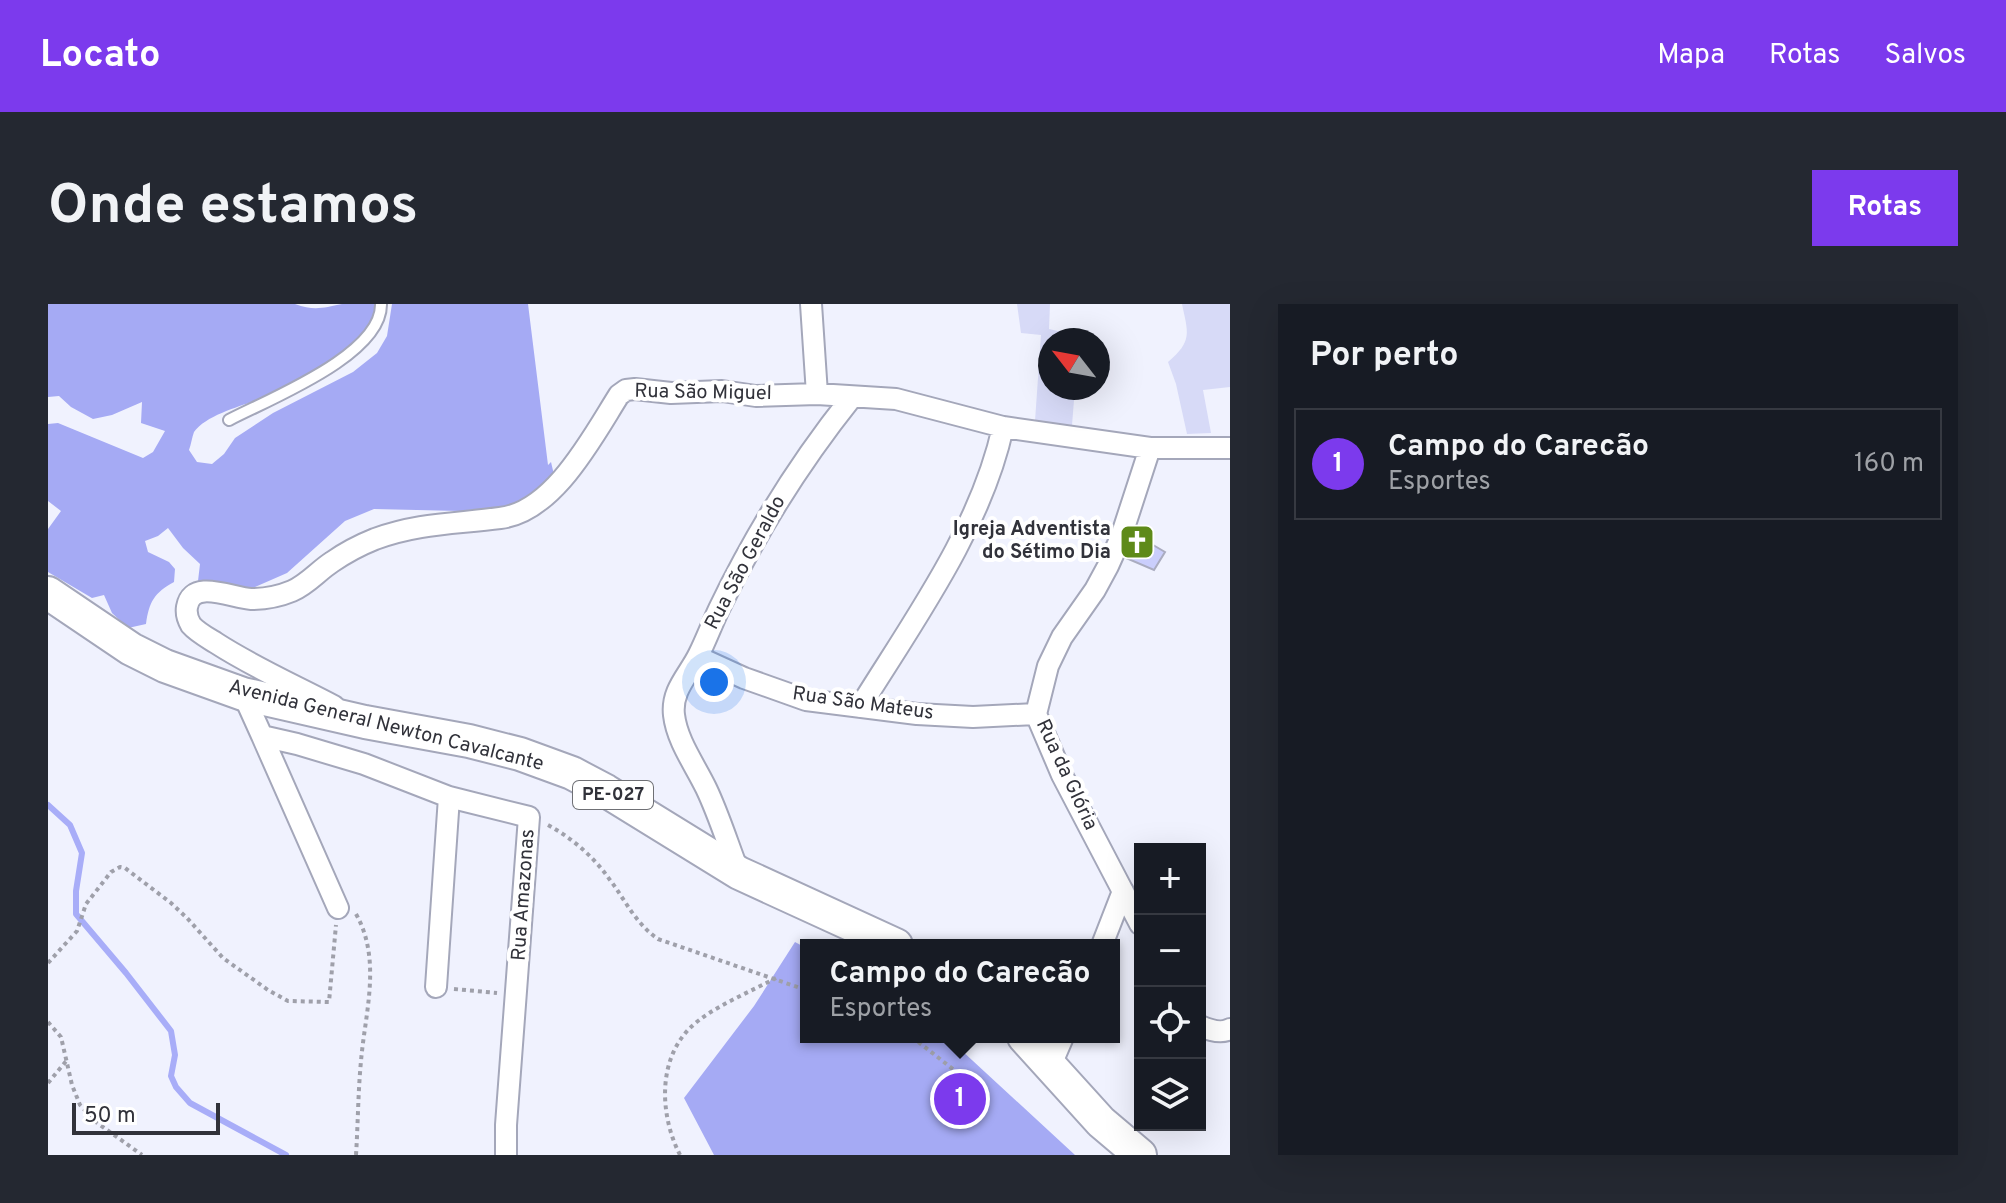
<!DOCTYPE html>
<html lang="pt">
<head>
<meta charset="utf-8">
<style>
  :root { --surface:#171b24; --page:#242831; --text:#f1f3f6; --muted:#9ea1a6; --line:#363941; --accent:#7c3aed }
  body { margin:0; font-family:Overpass,sans-serif; background:var(--page); color:var(--text) }
  .controls { position:absolute; right:24px; bottom:24px; display:grid; overflow:hidden; border-radius:0px; box-shadow:0 8px 32px #0002 }
  .controls button { width:72px; height:72px; display:grid; place-items:center; padding:0; border:0; border-bottom:2px solid var(--line); background:var(--surface); color:var(--text); font:40px sans-serif }
  .compass { position:absolute; left:990px; top:24px; width:72px; height:72px; border-radius:50%; background:var(--surface); box-shadow:0 8px 32px #0002; rotate:301deg }
  .scale { position:absolute; left:24px; bottom:20px; width:148px; box-sizing:border-box; padding-left:8px; border:4px solid #31323a; border-top:0; font-size:22px; line-height:28px; white-space:nowrap; color:#31323a; -webkit-text-stroke:6px #fff; paint-order:stroke }
  .you { position:absolute; left:666px; top:378px; width:28px; height:28px; margin:-20px; border:6px solid #fff; border-radius:50%; background:#1a73e8; box-shadow:0 0 0 12px #1a73e833 }
  .badge { display:grid; place-items:center; width:52px; height:52px; border-radius:50%; background:var(--accent); color:#fff; font-size:26px; font-weight:700 }
  .pin { position:absolute; translate:-50% -50%; border:4px solid #fff; box-shadow:0 2px 8px #0006 }
  .popup { position:absolute; left:752px; top:635px; width:320px; height:104px; box-sizing:border-box; display:grid; place-content:center; border-radius:0px; background:var(--surface); filter:drop-shadow(0 2px 6px #0005); font-size:26px; white-space:nowrap; color:var(--muted) }
  .popup b { font-size:30px; color:var(--text) }
  .popup::after { content:''; position:absolute; left:50%; top:100%; margin-left:-16px; border:16px solid transparent; border-top-color:var(--surface) }
  .list { margin:0; padding:0; list-style:none }
  h2 { display:flex; justify-content:space-between; align-items:center; height:104px; margin:0; padding:0 32px; font-size:34px }
  h2 small { font-size:26px; font-weight:400; color:var(--muted) }
  .list li { display:grid; grid-template-columns:52px 1fr auto; gap:24px; align-items:center; box-sizing:border-box; height:112px; margin:0 16px 16px; padding:0 16px; border:2px solid var(--line); border-radius:0px }
  .list b { display:block; font-size:30px; white-space:nowrap }
  .list p { margin:0; font-size:26px; white-space:nowrap; color:var(--muted) }
  .list em { font-size:26px; font-style:normal; color:var(--muted) }
  .icon { flex:none; width:44px; height:44px; fill:none; stroke:currentColor; stroke-width:2; stroke-linecap:round; stroke-linejoin:round }
  .map { position:relative; flex:none; width:1182px; height:851px; overflow:hidden; border-radius:0px }
  header { display:flex; align-items:center; gap:48px; box-sizing:border-box; height:112px; padding:0 40px; background:var(--accent); color:#fff }
  header strong { font-size:38px }
  nav { display:flex; gap:44px; margin-inline-start:auto; font-size:28px }
  .intro { display:flex; align-items:center; justify-content:space-between; box-sizing:border-box; height:192px; padding:0 48px }
  h1 { margin:0; font-size:56px }
  .button { padding:20px 36px; border-radius:0px; background:var(--accent); color:#fff; font-size:28px; font-weight:700 }
  main { display:flex; gap:48px; padding:0 48px }
  aside { flex:1; background:var(--surface); border-radius:0px; box-shadow:0 8px 32px #0002 }
  .map>svg:first-child { display:block }
</style>
</head>
<body>
<header>
<strong>Locato</strong>
<nav><a>Mapa</a><a>Rotas</a><a>Salvos</a></nav>
</header>
<div class="intro"><h1>Onde estamos</h1><a class="button">Rotas</a></div>
<main>
<div class="map">
<svg width="1182" height="851" viewBox="0 0 1182 851">
  <rect width="100%" height="100%" fill="#f0f2fe"/>
  <path fill="#d7daf7" d="M969 0H1002L1001 25 1032 32V36H1002V84H1027L1024 121 987 117 993 31 973 29Z
    M1134 0H1182V83L1155 86 1163 129 1139 130 1128 80 1120 58C1145 37 1140 29 1134 0Z"/>
  <path fill="#a5aaf4" d="M0 0H247C266 7 275 4 294 0 304 0 317 0 328 0 324 43 248 80 212 95 193 102 158 111 146 128 144 133 143 141 141 146L149 158 164 160 176 150 187 134 225 109 305 68 329 49 339 32 344 0H480L500 161 503 158 507 175 503 191 455 208 326 205 297 217 239 269 207 283 175 284 150 277 152 260 135 244 120 224 110 232 97 237 100 248 121 258 127 265 126 278C106 289 101 298 98 320L80 324 64 309 56 291 44 294 0 268V225L13 207 0 197V120L10 119 95 154 105 148 117 127 93 119 94 98 64 111 45 115 23 103 11 92 0 93Z
    M747 638 758 644V733H899L1027 851H666L636 794 706 702Z"/>
  <g fill="none" stroke-linecap="round" stroke-linejoin="round">
    <path stroke="#a8adf8" stroke-width="6" d="M0 501 22 521 34 549 28 587V610L78 669 123 727 127 751 123 772 128 783 142 799 238 851"/>
  </g>
  <path fill="#cacefc" stroke="#aaacc0" stroke-width="2" d="M1083 228 1117 248 1106 266 1071 251Z"/>
  <g fill="none" stroke-linecap="round" stroke-linejoin="round">
    <defs>
      <path id="lane" d="M181 116C221 95 334 51 333 0"/>
      <path id="street" d="M763 0 769 90
        M650 353 696 374 758 396 869 410 925 413 988 410
        M195 390 214 432 249 440 316 460 401 493 481 513 458 821V851
        M286 402C246 381 205 363 168 339 160 334 149 328 143 321 140 316 138 309 139 303 144 274 184 294 203 295 217 295 232 292 244 287 260 280 270 267 284 258 297 249 312 241 327 235 371 219 407 220 452 214 506 208 545 132 571 91L578 86 587 85 623 89 674 87 708 92 769 90 848 95 955 123 1102 144H1182
        M812 403C866 316 933 224 955 123
        M214 432 290 604
        M691 569C680 541 671 511 658 484 647 461 629 437 626 411 623 386 641 371 651 350 658 336 664 320 671 305 707 230 752 158 804 93
        M1092 620 1014 471 988 410 1000 362 1014 333 1047 286 1060 262 1073 233 1102 144
        M1054 641 1075 587
        M388 683 401 493
        M1152 722C1161 726 1173 730 1182 725
        M1003 761 1015 733"/>
      <path id="primary" d="M0 289 83 345 117 362 195 390 317 418 421 437 472 450 524 469 558 487 691 569 848 641
        M976 733 1053 818 1092 851"/>
    </defs>
    <use href="#lane" stroke="#a4a7ba" stroke-width="14"/>
    <use href="#street" stroke="#a4a7ba" stroke-width="24"/>
    <use href="#primary" stroke="#a4a7ba" stroke-width="36"/>
    <path stroke="#9fa0aa" stroke-width="4" stroke-dasharray="4 4" stroke-linecap="butt" d="M500 521C524 534 546 553 562 576 578 597 587 619 610 635L758 686
      M308 610C334 656 317 709 313 757 310 788 310 820 308 851
      M0 659 29 627 38 600 63 568 72 563 77 564 123 599 139 614 175 654 220 686 240 697 281 698 288 621
      M406 685 449 689
      M0 718 13 733 24 781 32 801 48 818 94 851
      M864 733 906 766
      M0 779 19 756
      M632 851C612 812 609 757 642 724 662 704 702 688 728 674"/>
    <use href="#lane" stroke="#fff" stroke-width="10"/>
    <use href="#street" stroke="#fff" stroke-width="20"/>
    <use href="#primary" stroke="#fff" stroke-width="32"/>
  </g>
  <defs>
    <symbol id="church-square" viewBox="-11 -11 22 22"><rect x="-9" y="-9" width="18" height="18" rx="4" fill="#5e8a19" stroke="#fff"/><path d="M-1.2-6h2.4v3.5h3.3v2.4h-3.3V6h-2.4V-.1h-3.3v-2.4h3.3Z" fill="#fff"/></symbol>
  </defs>
  <g fill-rule="evenodd">
    <use href="#church-square" x="1069" y="218" width="40" height="40"/>
  </g>
  <g text-anchor="middle" dominant-baseline="central" stroke-width="8" stroke-linejoin="round" paint-order="stroke">
    <rect fill="#fff" stroke="#6f7075" stroke-width="2" x="525" y="477" width="80" height="28" rx="6"/>
    <g font-size="18" font-weight="bold" fill="#31323a">
      <text x="565" y="491">PE-027</text>
    </g>
    <g font-size="20" fill="#31323a" stroke="#fff">
      <text transform="translate(655 89) rotate(1)">Rua São Miguel</text>
      <text transform="translate(698 259) rotate(-62)">Rua São Geraldo</text>
      <text transform="translate(815 400) rotate(8)">Rua São Mateus</text>
      <text transform="translate(338 422) rotate(14)">Avenida General Newton Cavalcante</text>
      <text transform="translate(1018 471) rotate(65)">Rua da Glória</text>
      <text transform="translate(476 591) rotate(-86)">Rua Amazonas</text>
    </g>
    <g font-size="20" font-weight="bold" fill="#31323a" stroke="#fff" text-anchor="end">
      <text x="1063" y="226">Igreja Adventista<tspan x="1063" dy="23">do Sétimo Dia</tspan></text>
    </g>
  </g>
</svg>
<div class="controls">
<button>+</button>
<button>−</button>
<button><svg class="icon" aria-label="locate" viewBox="0 0 24 24"><circle cx="12" cy="12" r="6"/><path d="M12 2v4M12 18v4M2 12h4M18 12h4"/></svg></button>
<button><svg class="icon" aria-label="layers" viewBox="0 0 24 24"><path d="M12 4l9 5-9 5-9-5zM3 14l9 5 9-5"/></svg></button>
</div>
<svg class="compass" viewBox="-18 -18 36 36"><path d="M0-13l5 13h-10z" fill="#e53935"/><path d="M0 13l5-13h-10z" fill="#9ea1a6"/></svg>
<div class="scale">50 m</div>
<div class="you"></div>
<div class="pin badge" style="left:912px;top:795px">1</div>
<div class="popup"><b>Campo do Carecão</b>Esportes</div>
</div>
<aside>
<h2>Por perto<small></small></h2>
<ul class="list">
<li><span class="badge">1</span><div><b>Campo do Carecão</b><p>Esportes</p></div><em>160 m</em></li>
</ul>
</aside>
</main>
</body>
</html>
